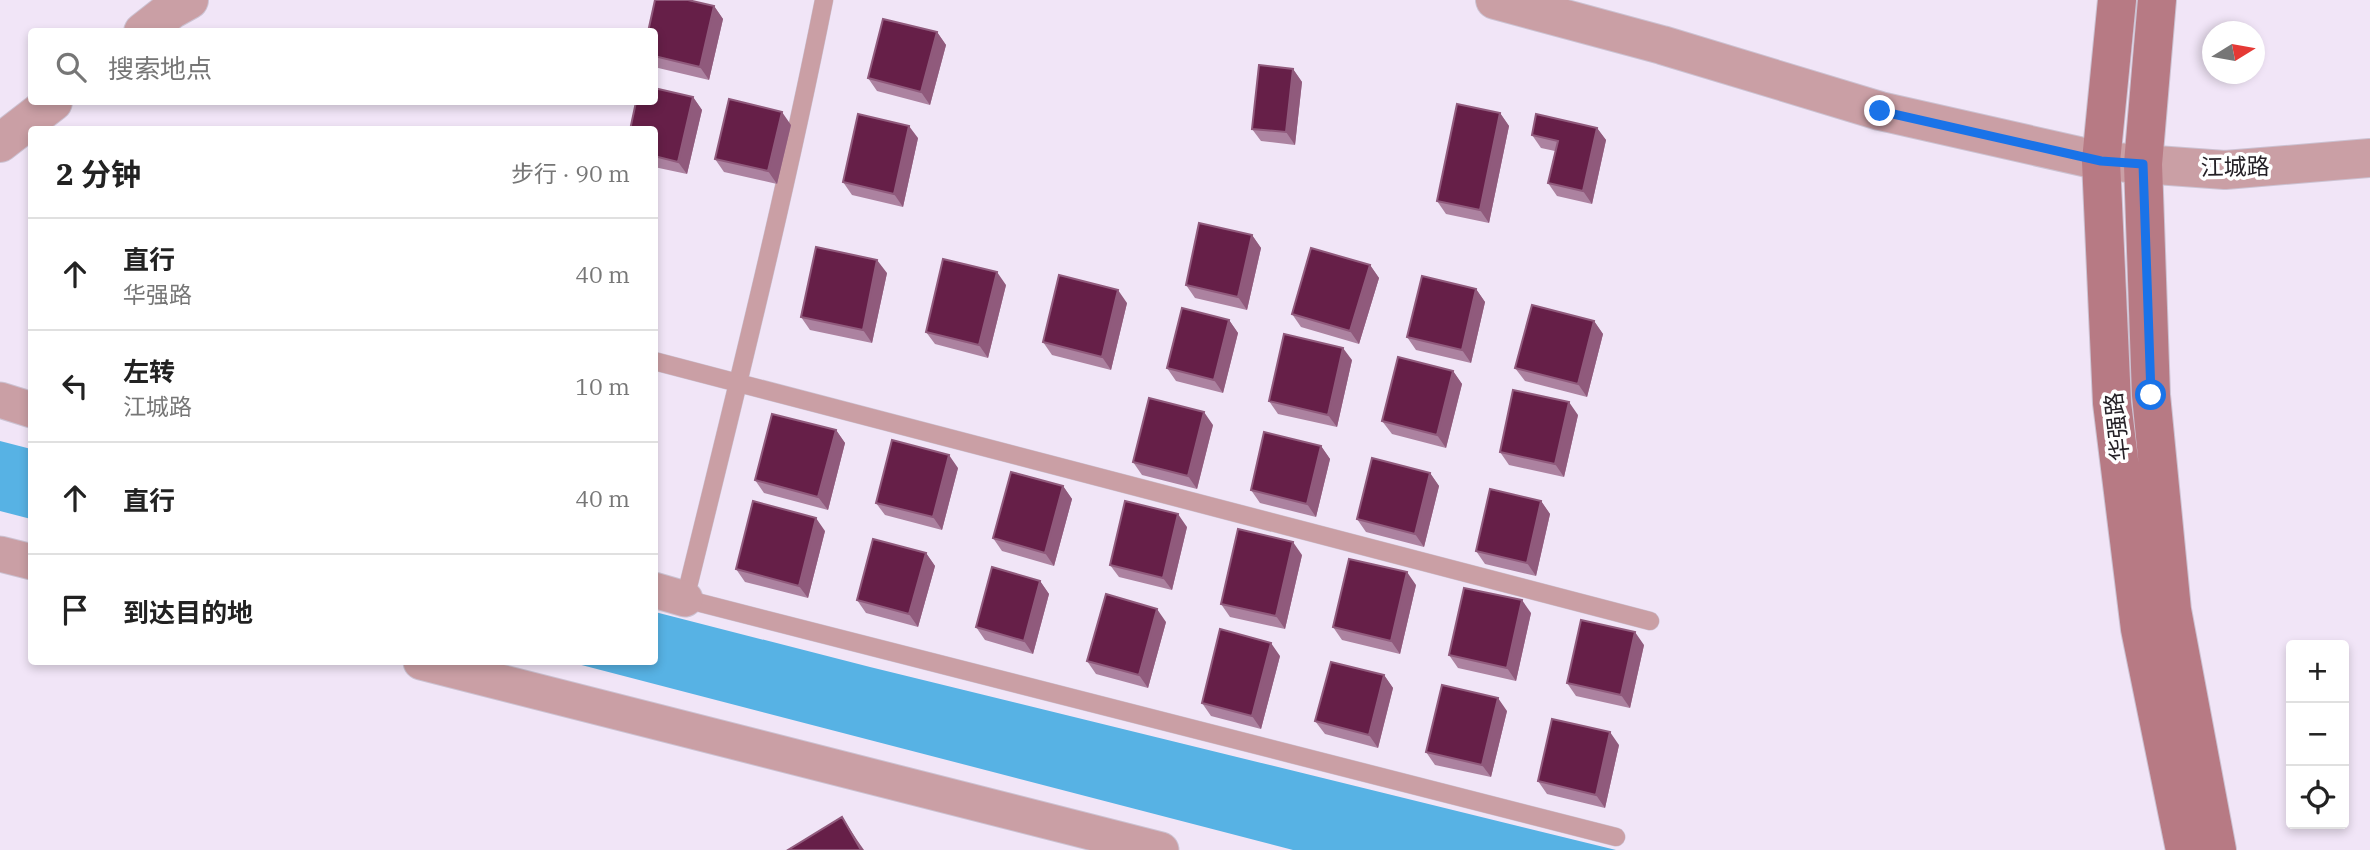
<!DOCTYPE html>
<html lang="zh">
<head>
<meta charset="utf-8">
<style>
  :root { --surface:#fff; --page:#f6f6f6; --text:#222; --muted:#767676; --line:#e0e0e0 }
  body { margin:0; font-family:"IBM Plex Serif","Noto Sans SC",serif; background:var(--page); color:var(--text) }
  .controls { position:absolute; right:21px; bottom:21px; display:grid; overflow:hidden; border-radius:7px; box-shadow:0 4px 10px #0003 }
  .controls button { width:63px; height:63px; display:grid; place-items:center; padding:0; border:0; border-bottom:2px solid var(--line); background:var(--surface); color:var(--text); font:35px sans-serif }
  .compass { position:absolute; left:2202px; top:21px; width:63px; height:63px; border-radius:50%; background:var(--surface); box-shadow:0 4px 10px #0003; rotate:79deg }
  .stop { position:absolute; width:21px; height:21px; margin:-16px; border:5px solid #1a73e8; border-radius:50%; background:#fff }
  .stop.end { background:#1a73e8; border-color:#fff; box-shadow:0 2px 7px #0008 }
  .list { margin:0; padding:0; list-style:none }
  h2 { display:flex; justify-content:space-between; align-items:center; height:91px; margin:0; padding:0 28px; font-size:30px }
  h2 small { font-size:23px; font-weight:400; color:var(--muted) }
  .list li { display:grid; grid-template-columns:46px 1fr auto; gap:21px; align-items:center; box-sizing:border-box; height:112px; padding:0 28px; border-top:2px solid var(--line) }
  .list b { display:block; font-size:26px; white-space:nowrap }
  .list p { margin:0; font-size:23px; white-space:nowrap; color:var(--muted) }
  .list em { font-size:23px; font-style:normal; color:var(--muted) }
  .icon { flex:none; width:38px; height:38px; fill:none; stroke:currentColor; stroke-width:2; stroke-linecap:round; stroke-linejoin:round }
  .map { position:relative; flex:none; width:2370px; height:850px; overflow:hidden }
  .search { position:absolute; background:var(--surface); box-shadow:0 4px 10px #0003; left:28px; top:28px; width:630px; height:77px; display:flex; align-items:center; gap:18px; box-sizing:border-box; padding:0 24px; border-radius:7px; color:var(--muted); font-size:26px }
  .panel { position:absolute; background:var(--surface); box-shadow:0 4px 10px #0003; left:28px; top:126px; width:630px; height:539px; border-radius:7px }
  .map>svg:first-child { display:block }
</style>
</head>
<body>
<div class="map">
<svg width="2370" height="850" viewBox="0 0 2370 850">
  <rect width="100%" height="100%" fill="#f1e5f7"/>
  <path fill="#57b2e4" d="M0 441 31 449V519L0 511Z
    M655 612 870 667 1616 850H1293L570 662H654Z"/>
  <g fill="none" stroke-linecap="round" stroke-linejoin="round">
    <defs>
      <path id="service" d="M824 0C784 201 734 400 685 599L1616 837
        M654 361 1650 621"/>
      <path id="minor" d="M0 400 32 410
        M0 554 32 562
        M654 590 685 599
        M421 662 1161 850"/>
      <path id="tertiary" d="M1495 0 1662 45 1880 111 2101 161 2225 170 2370 158
        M143 32 171 10 189 0
        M0 143 53 102"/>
      <path id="secondary" d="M2117 0 2101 161 2112 403 2140 629 2185 850
        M2157 0 2143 164 2151 395 2172 610 2217 850"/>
    </defs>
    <use href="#service" stroke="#ccc2d2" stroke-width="19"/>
    <use href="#minor" stroke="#ccc2d2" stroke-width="37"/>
    <use href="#tertiary" stroke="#ccc2d2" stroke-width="40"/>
    <use href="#secondary" stroke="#ccc2d2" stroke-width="40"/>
    <use href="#service" stroke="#ca9fa5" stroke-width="18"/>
    <use href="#minor" stroke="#ca9fa5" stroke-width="35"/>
    <use href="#tertiary" stroke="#ca9fa5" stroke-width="38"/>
    <use href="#secondary" stroke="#b77a84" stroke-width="38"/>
  </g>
  <path fill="#ac82a0" d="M714 6 723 19 709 80 654 67V32Z
    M937 32 946 45 930 105 877 91 868 78Z
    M1293 69 1302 82 1295 145 1261 141 1252 129Z
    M693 97 702 110 687 174 654 167V130Z
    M1500 113 1509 126 1489 223 1446 214 1437 201Z
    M791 125 777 184 724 172 715 159Z
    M1597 128 1606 140 1592 204 1557 196 1548 183 1555 151 1541 148 1532 135Z
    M918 138 903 207 852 195 843 182Z
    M1252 235 1261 248 1247 310 1195 298 1186 285Z
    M1370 265 1379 278 1359 344 1301 327 1292 314Z
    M887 273 872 343 810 330 801 317Z
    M1006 285 988 358 935 344 926 332Z
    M1476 289 1485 302 1471 363 1416 350 1407 337Z
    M1127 303 1111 370 1052 355 1043 342Z
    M1229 320 1238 333 1223 393 1176 381 1167 368Z
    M1594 321 1603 334 1587 397 1525 381 1515 368Z
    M1352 360 1337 427 1278 414 1269 401Z
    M1453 371 1462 384 1446 448 1392 434 1382 421Z
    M1578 415 1564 477 1509 465 1500 452Z
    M1213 425 1197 489 1142 475 1133 462Z
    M836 430 845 443 828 510 764 493 755 480Z
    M1321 446 1330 459 1316 517 1260 503 1251 490Z
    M958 468 942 530 885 515 876 503Z
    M1430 473 1439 486 1424 547 1366 532 1357 519Z
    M1063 486 1072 499 1054 566 1002 551 993 538Z
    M1541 501 1550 514 1536 576 1485 564 1476 551Z
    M1187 527 1172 590 1119 577 1110 565Z
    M825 531 808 598 745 582 736 569Z
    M926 553 935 566 918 627 866 613 857 600Z
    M1302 555 1285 629 1230 617 1221 604Z
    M1040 581 1049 594 1033 654 985 640 976 627Z
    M1416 585 1400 654 1342 640 1333 627Z
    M1531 613 1516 681 1458 668 1449 655Z
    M1166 622 1148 688 1096 674 1087 661Z
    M1644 645 1630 708 1576 696 1567 683Z
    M1280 656 1261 729 1211 716 1202 703Z
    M1384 675 1393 688 1378 748 1325 734 1315 721Z
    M1507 711 1491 777 1435 765 1426 752Z
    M1619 745 1605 808 1547 794 1538 781Z"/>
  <path fill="#905a7c" d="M714 6 723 19 709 80 700 67Z
    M937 32 946 45 930 105 921 92Z
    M1293 69 1302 82 1295 145 1286 132Z
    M693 97 702 110 687 174 678 162Z
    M782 112 791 125 777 184 768 171Z
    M1500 113 1509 126 1489 223 1480 210Z
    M909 126 918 138 903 207 894 194Z
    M1597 128 1606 140 1592 204 1583 191Z
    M1252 235 1261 248 1247 310 1238 297Z
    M877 260 887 273 872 343 863 330Z
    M1370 265 1379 278 1359 344 1350 331Z
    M997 272 1006 285 988 358 979 345Z
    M1476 289 1485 302 1471 363 1462 350Z
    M1118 290 1127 303 1111 370 1102 357Z
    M1229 320 1238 333 1223 393 1214 380Z
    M1594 321 1603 334 1587 397 1578 384Z
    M1343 348 1352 360 1337 427 1328 415Z
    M1453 371 1462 384 1446 448 1437 435Z
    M1569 402 1578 415 1564 477 1555 464Z
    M1204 412 1213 425 1197 489 1188 476Z
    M836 430 845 443 828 510 818 497Z
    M1321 446 1330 459 1316 517 1307 504Z
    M949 455 958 468 942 530 933 517Z
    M1430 473 1439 486 1424 547 1415 534Z
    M1063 486 1072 499 1054 566 1045 553Z
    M1541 501 1550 514 1536 576 1527 563Z
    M1178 514 1187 527 1172 590 1163 578Z
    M816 518 825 531 808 598 799 586Z
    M1293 542 1302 555 1285 629 1276 616Z
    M926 553 935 566 918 627 909 614Z
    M1407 572 1416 585 1400 654 1391 641Z
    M1040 581 1049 594 1033 654 1024 641Z
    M1522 600 1531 613 1516 681 1507 668Z
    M1157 609 1166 622 1148 688 1139 675Z
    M1635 632 1644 645 1630 708 1621 695Z
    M1271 643 1280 656 1261 729 1252 716Z
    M1384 675 1393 688 1378 748 1369 735Z
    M1498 698 1507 711 1491 777 1482 765Z
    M1610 732 1619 745 1605 808 1596 795Z
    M842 817 857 840 864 850H861Z"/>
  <path fill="#661f48" stroke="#905a7c" stroke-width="2" d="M655 0H688L714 6 700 67 654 56V32H648Z
    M883 19 937 32 921 92 868 78Z
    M1259 65 1293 69 1286 132 1252 129Z
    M654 88 693 97 678 162 654 156V130H630L636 102H654Z
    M729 99 782 112 768 171 715 159Z
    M1457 104 1500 113 1480 210 1437 201Z
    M858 114 909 126 894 194 843 182Z
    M1536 114 1597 128 1583 191 1548 183 1558 141 1532 135Z
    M1199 223 1252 235 1238 297 1186 285Z
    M816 247 877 260 863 330 801 317Z
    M1311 248 1370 265 1350 331 1292 314Z
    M943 259 997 272 979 345 926 332Z
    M1059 275 1118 290 1102 357 1043 342Z
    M1422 276 1476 289 1462 350 1407 337Z
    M1532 305 1594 321 1578 384 1515 368Z
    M1182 308 1229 320 1214 380 1167 368Z
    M1284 334 1343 348 1328 415 1269 401Z
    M1398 357 1453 371 1437 435 1382 421Z
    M1513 390 1569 402 1555 464 1500 452Z
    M1149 398 1204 412 1188 476 1133 462Z
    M772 414 836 430 818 497 755 480Z
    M1264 432 1321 446 1307 504 1251 490Z
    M892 440 949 455 933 517 876 503Z
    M1372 458 1430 473 1415 534 1357 519Z
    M1011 472 1063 486 1045 553 993 538Z
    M1490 489 1541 501 1527 563 1476 551Z
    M753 501 816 518 799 586 736 569Z
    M1125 501 1178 514 1163 578 1110 565Z
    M1238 529 1293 542 1276 616 1221 604Z
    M873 539 926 553 909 614 857 600Z
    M1349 559 1407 572 1391 641 1333 627Z
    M992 567 1040 581 1024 641 976 627Z
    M1464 588 1522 600 1507 668 1449 655Z
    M1106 594 1157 609 1139 675 1087 661Z
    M1581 620 1635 632 1621 695 1567 683Z
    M1220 629 1271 643 1252 716 1202 703Z
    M1331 662 1384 675 1369 735 1315 721Z
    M1442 685 1498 698 1482 765 1426 752Z
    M1552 719 1610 732 1596 795 1538 781Z
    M842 817 861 850H788Z"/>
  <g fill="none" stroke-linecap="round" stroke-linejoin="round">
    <path stroke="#1a73e8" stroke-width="9" d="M1880 111 2101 161 2143 164 2151 395"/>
  </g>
  <g text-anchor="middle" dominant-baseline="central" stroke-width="7" stroke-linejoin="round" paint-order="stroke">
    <g font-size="23" fill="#252127" stroke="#fff">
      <text transform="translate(2235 166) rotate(-1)">江城路</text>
      <text transform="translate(2116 427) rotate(-96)">华强路</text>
    </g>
  </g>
</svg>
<div class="controls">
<button>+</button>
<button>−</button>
<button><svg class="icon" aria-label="locate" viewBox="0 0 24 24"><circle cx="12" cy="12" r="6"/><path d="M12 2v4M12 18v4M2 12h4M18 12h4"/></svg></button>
</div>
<svg class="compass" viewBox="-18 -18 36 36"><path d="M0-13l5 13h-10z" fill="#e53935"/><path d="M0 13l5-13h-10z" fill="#767676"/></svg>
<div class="stop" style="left:2151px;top:395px"></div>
<div class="stop end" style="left:1880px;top:111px"></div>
<div class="search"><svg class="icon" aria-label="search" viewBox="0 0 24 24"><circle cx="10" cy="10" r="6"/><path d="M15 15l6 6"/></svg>搜索地点</div>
<section class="panel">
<h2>2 分钟<small>步行 · 90 m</small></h2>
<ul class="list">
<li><svg class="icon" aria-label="ahead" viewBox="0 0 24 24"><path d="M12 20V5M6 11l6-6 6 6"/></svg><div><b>直行</b><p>华强路</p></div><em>40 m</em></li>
<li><svg class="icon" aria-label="left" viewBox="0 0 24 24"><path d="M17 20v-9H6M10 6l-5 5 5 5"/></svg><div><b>左转</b><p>江城路</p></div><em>10 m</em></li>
<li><svg class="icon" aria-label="ahead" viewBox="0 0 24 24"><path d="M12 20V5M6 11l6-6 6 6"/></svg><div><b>直行</b></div><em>40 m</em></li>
<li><svg class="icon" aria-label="arrive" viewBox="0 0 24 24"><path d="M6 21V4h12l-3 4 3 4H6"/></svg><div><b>到达目的地</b></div></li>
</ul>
</section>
</div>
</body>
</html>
